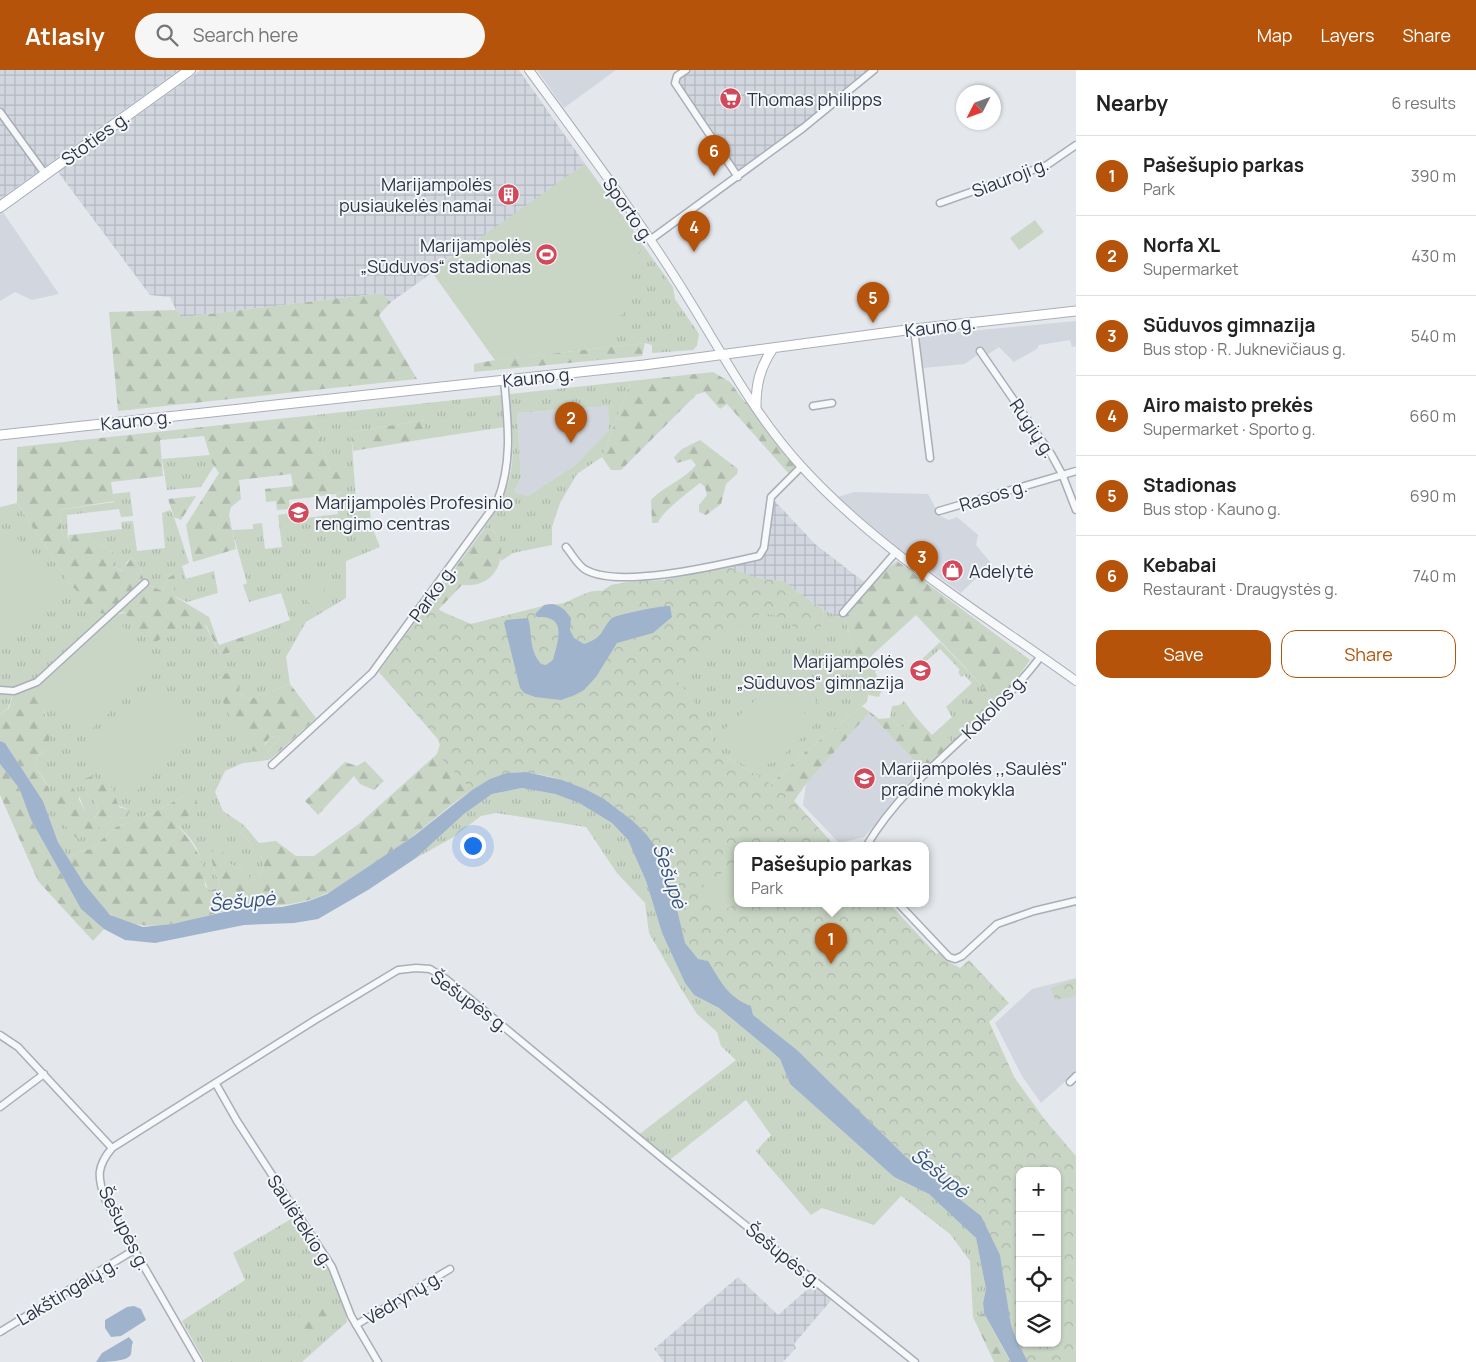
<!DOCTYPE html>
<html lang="en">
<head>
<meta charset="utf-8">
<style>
  :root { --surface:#fff; --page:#f6f6f6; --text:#222; --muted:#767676; --line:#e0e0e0; --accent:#b45309 }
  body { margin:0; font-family:Manrope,sans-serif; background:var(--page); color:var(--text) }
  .controls { position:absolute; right:15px; bottom:15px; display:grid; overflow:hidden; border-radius:10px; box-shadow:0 1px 4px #0004 }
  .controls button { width:45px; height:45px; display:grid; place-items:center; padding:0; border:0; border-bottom:1px solid var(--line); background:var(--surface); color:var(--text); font:25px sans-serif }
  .compass { position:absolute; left:956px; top:15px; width:45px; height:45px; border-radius:50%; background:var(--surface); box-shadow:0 1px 4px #0004; rotate:228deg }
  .you { position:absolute; left:472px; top:775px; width:18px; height:18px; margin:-12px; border:4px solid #fff; border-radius:50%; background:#1a73e8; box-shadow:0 0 0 8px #1a73e833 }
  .badge { display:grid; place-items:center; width:32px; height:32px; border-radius:50%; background:var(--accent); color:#fff; font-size:16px; font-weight:700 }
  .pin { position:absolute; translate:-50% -41px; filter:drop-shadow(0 1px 2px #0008) }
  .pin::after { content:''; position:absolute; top:26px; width:18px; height:15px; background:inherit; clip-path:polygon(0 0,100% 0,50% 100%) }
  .popup { position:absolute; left:734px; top:772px; width:195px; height:65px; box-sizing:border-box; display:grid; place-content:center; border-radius:10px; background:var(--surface); filter:drop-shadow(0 1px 4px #0005); font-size:16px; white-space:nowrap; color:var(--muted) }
  .popup b { font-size:19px; color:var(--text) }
  .popup::after { content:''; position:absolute; left:50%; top:100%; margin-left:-10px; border:10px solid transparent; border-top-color:var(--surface) }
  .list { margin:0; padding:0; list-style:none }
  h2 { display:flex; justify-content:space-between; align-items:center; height:65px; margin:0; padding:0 20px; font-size:21px }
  h2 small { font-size:16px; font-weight:400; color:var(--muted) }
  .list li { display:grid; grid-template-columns:32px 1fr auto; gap:15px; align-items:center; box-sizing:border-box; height:80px; padding:0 20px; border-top:1px solid var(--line) }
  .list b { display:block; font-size:19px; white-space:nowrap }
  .list p { margin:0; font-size:16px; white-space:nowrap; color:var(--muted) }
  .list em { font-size:16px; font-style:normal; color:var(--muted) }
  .actions { display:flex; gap:10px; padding:15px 20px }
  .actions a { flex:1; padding:11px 0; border:1px solid var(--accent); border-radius:15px; text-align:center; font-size:18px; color:var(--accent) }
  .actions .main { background:var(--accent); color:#fff }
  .icon { flex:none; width:28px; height:28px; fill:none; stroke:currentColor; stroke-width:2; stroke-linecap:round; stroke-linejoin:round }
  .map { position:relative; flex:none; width:1076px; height:1292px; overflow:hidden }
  header { display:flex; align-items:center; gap:30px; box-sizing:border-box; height:70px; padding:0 25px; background:var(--accent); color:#fff }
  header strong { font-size:24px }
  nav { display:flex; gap:28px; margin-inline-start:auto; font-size:18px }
  .search { width:350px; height:45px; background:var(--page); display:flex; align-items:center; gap:12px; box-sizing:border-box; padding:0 18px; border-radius:28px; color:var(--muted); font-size:19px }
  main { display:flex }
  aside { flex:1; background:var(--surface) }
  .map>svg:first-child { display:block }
</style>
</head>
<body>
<header>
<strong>Atlasly</strong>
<div class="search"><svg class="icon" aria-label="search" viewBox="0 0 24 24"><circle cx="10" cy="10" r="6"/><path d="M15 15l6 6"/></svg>Search here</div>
<nav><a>Map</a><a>Layers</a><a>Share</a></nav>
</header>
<main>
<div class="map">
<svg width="1076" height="1292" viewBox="0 0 1076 1292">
  <defs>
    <pattern id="industrial-grid" width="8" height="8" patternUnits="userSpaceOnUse" patternTransform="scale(1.25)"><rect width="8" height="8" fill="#d2d6de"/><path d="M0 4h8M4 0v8" fill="none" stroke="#b4b8c0"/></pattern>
    <pattern id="grass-tufts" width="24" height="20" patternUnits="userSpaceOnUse" patternTransform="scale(1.25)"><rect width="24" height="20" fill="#c9d6c5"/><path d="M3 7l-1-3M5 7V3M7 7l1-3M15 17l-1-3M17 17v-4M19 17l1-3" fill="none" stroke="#adb8ab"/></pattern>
    <pattern id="forest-firs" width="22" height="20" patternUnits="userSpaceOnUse" patternTransform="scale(1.25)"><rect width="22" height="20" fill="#c9d6c5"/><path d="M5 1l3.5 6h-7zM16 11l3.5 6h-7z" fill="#adb8ab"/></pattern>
    <pattern id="park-crowns" width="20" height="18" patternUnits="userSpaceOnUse" patternTransform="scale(1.25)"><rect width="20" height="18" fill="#c9d6c5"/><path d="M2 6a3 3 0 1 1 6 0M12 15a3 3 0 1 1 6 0" fill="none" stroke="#adb8ab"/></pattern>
  </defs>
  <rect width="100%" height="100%" fill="#e4e7ec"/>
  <path fill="#d2d6de" d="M537 0H616L564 38Z
    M0 138 59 224 32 230 15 222 0 231Z
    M1076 251V276L1072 277 1070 270 1039 275 1037 279 1014 292 999 277 987 285H977L965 294 923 298 918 266Z
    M608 336 609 360 575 395 528 426 514 422 521 407 517 343Z
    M854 422 928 424 940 446 949 450 957 447 978 465 976 475 991 493 961 523 883 467 838 427Z
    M869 643 924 701 864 767 839 773 803 735 806 714Z
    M1076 908V1002L1041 1033 1022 1006 995 953 1032 919Z"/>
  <path fill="url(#industrial-grid)" d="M0 0H179L0 129Z
    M201 0H519L585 94 391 232 382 223 184 247 176 240 170 227 150 225 58 102Z
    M686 0H874L738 107 675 13Z
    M771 427 815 474 868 515 839 547H834L782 511 756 508 728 497 762 483Z
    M738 1207 778 1245 817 1211 833 1228 794 1274 796 1278 783 1292H664L654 1279Z"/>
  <path fill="url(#grass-tufts)" fill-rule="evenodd" d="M585 94 673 217 675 229 699 264 697 276 693 280 652 283V275L645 273 495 290 432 202Z
    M631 311 602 387 577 404 560 433 552 457V475L513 483 501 491C500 479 502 462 487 458L481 463C509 423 515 405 512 356L425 369V350L351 362 356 430 368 428 372 457 380 477 346 491V528L306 552 286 587 290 614 250 629 239 624 218 606 265 675 271 666 281 668 271 677 262 691 243 693 225 701 215 722 223 741 244 755 242 763 261 785 264 798 256 810 251 809 242 799 210 786 220 817 210 822C204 815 202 791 197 779 193 770 183 761 176 754L188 724 151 744 116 757 91 779 78 782 68 788 58 772 43 731 49 717 35 696 37 687 47 679 46 646 39 625 37 612 14 621 8 638 0 644V437L17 433 70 514 84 527 110 545C141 539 176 547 205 555L220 585 259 575 254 563 290 550 281 523 249 532 243 515 247 513 232 460 253 459V454L262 453 265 479 282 477 278 445 290 443 291 450 338 444 337 436H341V432H337L336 424 342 422 329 400 319 360 306 346ZM608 336 609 360 575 395 528 426 514 422 521 407 517 343ZM85 722 130 740 127 747 118 748 78 768 79 726 85 741 93 749 99 741 94 730Z
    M210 385 214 396 201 417 167 420 162 389Z
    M130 422 133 446 121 447 119 439 67 445 68 472 62 464 59 440 114 432 112 424Z
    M170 440 174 447 189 493 182 496 186 509 214 501 218 523 187 532 174 526 168 508 162 521 145 513 138 494 132 487 127 492 123 501 113 496V482L92 470 88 463 122 459 121 452 133 451 137 481 165 478 162 443Z
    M728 497 756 508 782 511 793 517 783 520 821 559 824 540 839 547 843 543 868 625 867 632 862 636 804 683 771 714 714 679 710 653 670 601 611 515 664 510Z
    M940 572 984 618 963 668 955 675 932 665 952 647 946 637 972 613 964 605 961 607 958 602 960 600 940 579 923 594 920 591Z
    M904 631 915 646 902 658 890 648 892 636 900 635Z
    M522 718 555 724 579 733 612 753 628 770 646 811 662 863 685 913 694 925 719 938 771 981 780 989 790 1014 894 1107 929 1124 964 1154 976 1168 986 1219 983 1233 984 1243 973 1247 970 1191 950 1164 901 1126 874 1155 822 1138 811 1145 756 1081 771 1065 746 1030 667 1092 637 1066 736 990 721 976 717 962 697 944 680 917 649 863 645 833 617 803 586 757 496 743 481 746 452 768 416 788 464 744 492 724Z
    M298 1145 340 1208 347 1252 302 1292H205L182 1251 245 1210 233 1183Z"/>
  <path fill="url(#forest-firs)" d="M382 223 391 232 379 245 417 309 118 341 109 242 176 240 184 247Z
    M645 273 642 286 474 302V294L495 290Z
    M713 302 730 312 744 331 756 337 801 397 791 406 727 334 720 339 705 322 697 324 621 400H611L602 387 631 311Z
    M306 346 319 360 329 400 341 402 346 420 336 424 289 430 290 439 277 440 276 431 266 432 265 419 293 416 291 404 239 410 241 429 231 437 229 445 236 479 193 492 186 455 219 403 212 393 204 366 160 370 163 406 111 412 114 431 59 440 62 464 68 471 69 465 88 463 92 470 113 482V496L122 501 132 487 138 494 145 513 162 521 168 508 175 504 174 526 209 547 219 575 254 563 260 575 220 585 206 555 198 564 182 549 176 560 152 574 124 542 110 545 85 540 83 527 70 514 17 433V377Z
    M425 350V369L353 381 351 362Z
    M700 370 738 399 737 404 726 414 721 434 706 445 699 442V435L707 425 705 417 700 413C690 421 661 442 658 453H652L651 430C664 416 684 410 696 395L691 389 677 393 674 387 682 379Z
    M196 426 181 450 174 447 168 429Z
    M487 458C511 465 506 520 462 515L438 540 471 554 503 559 520 618C527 627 537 628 548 628 594 632 592 599 617 573L657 560 665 561 672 569 670 601 710 653 714 679 743 699 771 714 804 683 862 636 879 649 890 648 902 658 915 646 932 665 943 663 955 675 910 720 908 718 924 701 869 643 806 714 794 731 834 775H737V833H861L889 855 911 880 929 911 942 924 989 952 1014 1007 924 1055 984 1118 1020 1175V1273H1057V1233L1076 1259V1292H1028L1017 1271 1011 1255 1000 1185 981 1146 906 1087 797 980 753 945 751 936C727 927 721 910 708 891 705 890 700 891 697 889 679 878 678 844 673 825 669 809 662 789 653 775 638 750 610 733 585 719L616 693 642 694 672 705 693 690 679 669 645 651 634 630 610 623 568 643H517L502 666 507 703C476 713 453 734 428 754 406 772 383 787 360 802 349 809 337 819 325 824 291 840 256 834 221 842 185 851 146 866 111 845 97 837 77 803 68 788L78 782 91 779 116 757 151 744 188 724H196L198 739 176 754C194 774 205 788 205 816L210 821 220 817 210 786 215 777 223 781 224 792 242 799 251 809 256 810 264 798 261 785 242 763 244 755 259 773 276 771 296 786H314L360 753 437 684 440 675 438 669 379 602 481 463Z
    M897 491 1030 590 1001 631 963 668C960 637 962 638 984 618L916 545 869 588 877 597 875 602 883 617 879 627 868 625 843 543 868 515Z
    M230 602 240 607 239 624 250 629 290 614 316 648 271 689 262 691 271 677 281 668 271 666 258 682 252 681C237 658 218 634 218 606Z
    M37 612 50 665 47 679 37 687 35 696 49 718 43 731 5 673 0 671V644L9 638 14 621Z
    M365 691 384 711 374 720 360 714 354 706 318 745 305 731 345 692 357 696Z
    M0 694 19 718 31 750 81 839 104 859 93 871 38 811 0 725Z
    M92 706 111 716 119 737 130 740 127 747 118 748 78 769C69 762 48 735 52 724 54 721 58 717 60 714L73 718 85 741 94 748 99 741 94 730 85 722 84 709Z
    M306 1234 320 1235 330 1240 325 1256 317 1263 301 1258 297 1248Z
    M984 1243 1007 1286 1011 1292H994L973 1247Z"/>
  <path fill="url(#park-crowns)" fill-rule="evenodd" d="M728 497 756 508 782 511 824 540 821 559 813 564C787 560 780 535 750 548L676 609 710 653 714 679 771 714 794 731 834 775H737V833H889L936 884 940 882 949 892 960 898 969 890 1009 933 989 952 1014 1007 1045 1050 1076 1086V1292H1028L1017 1271 1011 1255 1000 1185 931 1105 906 1087 797 980 753 945 752 937 735 928 720 912 706 890 698 889C680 871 680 846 673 823 668 808 662 790 654 776 633 737 550 694 506 704 493 706 483 713 472 720L437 684 440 675 438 669 379 602 429 533 446 544 471 554 551 534C569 537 583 518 602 521L611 515 628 512 664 510ZM1020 1101H1057V1273H1020Z
    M1076 909V926L1055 930 1051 918Z"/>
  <path fill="#c9d6c5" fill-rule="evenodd" d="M585 94 644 175 628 201 636 216 605 277 495 290 432 202Z
    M1035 150 1044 162 1019 180 1010 168Z
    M13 464 63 518 0 576V476Z
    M317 503 329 514 312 535 300 525Z
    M117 550 160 596 86 664 43 618Z
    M796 592 800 596 793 603C819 607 831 628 818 651 800 668 766 713 739 692 730 685 727 676 726 665L718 672 715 668ZM792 609 809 613C821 625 822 637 811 650L779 615Z
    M798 611 817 632 806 642 787 621Z
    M156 614 200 663 128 729 84 680Z
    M732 797 737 806V833L720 843 703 814Z"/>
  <path fill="#9fb4cc" d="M551 534C561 535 565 540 571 548L570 560 574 568 584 574C605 567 600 560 612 548 615 545 663 535 670 536L672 547 653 563 617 573 596 607 584 620 575 625 561 630 535 627 524 623 520 618 504 553 506 550 528 548C533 565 528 578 541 594L546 595 553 590C558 571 568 545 537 547L535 544 544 535Z
    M0 671 5 673 43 731 58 772 85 815 110 845 143 857 172 854 237 839 282 837 309 831 327 824 378 790 415 765 472 720 490 709 507 703 526 702 562 710 585 719 604 729 633 751 646 764 655 776 673 823 685 873 698 889 708 891C720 910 727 927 751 936L753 945 797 980 906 1087 981 1146 1000 1185 1011 1255 1017 1271 1028 1292H1011L984 1243 983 1233 986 1219 976 1168 929 1124 894 1107 790 1014 780 989 771 981 719 938 694 925 685 913 662 863 646 811 628 770 612 753 579 733 555 724 522 718 492 724 464 744 416 788 368 820 318 849 294 853 244 855 155 873 125 870 104 859 81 839 31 750 19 718 0 694Z
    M134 1236 141 1239 146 1250 121 1266 111 1267 105 1258V1250L127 1237Z
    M129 1267 133 1272C131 1276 132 1280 131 1284 128 1292 104 1292 96 1292L102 1283Z"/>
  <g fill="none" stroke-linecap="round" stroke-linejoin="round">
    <defs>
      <path id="minor" d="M686 0 677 6 675 13 738 107
        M0 42 45 104
        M940 133 1047 95 1076 75
        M650 170 803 58 874 0
        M914 259 930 388
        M980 281 1051 384 1062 404 1076 440
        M813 336 832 333
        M939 441 1076 401
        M566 477C572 484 578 496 586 500 621 519 719 495 759 486L764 478 771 427 801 397
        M843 543 896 482
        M0 620 14 621 37 612 145 513
        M272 695 372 603 497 432C513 392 508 353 504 310
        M867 775C911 701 990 655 1041 586
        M898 833 949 887 955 889 962 886 997 854 1034 841 1076 831
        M0 965 18 977 112 1078
        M1070 1012 1076 1006
        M216 1014 237 1051 332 1197 351 1246 378 1292
        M0 1037 44 1004
        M356 1255 450 1199
        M0 1262 134 1180
        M199 1292 105 1129C97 1106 97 1096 112 1078L315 950 398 900 416 898 430 899 446 909 667 1092 915 1292"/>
      <path id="tertiary" d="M529 0C580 70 632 139 678 212 718 275 752 343 803 398 881 483 983 544 1076 611"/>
      <path id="secondary" d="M756 337C756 313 760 298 773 278
        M0 365 644 295 914 259 1076 241"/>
      <path id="primary" d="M0 137 190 0"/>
    </defs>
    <use href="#minor" stroke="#a9aeb7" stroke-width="9"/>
    <use href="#tertiary" stroke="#a9aeb7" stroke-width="10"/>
    <use href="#secondary" stroke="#a9aeb7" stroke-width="11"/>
    <use href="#primary" stroke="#a3abb8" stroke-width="12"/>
    <use href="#minor" stroke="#f7f8fa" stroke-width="6"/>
    <use href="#tertiary" stroke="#f7f8fa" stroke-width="8"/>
    <use href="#secondary" stroke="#fff" stroke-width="9"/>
    <use href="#primary" stroke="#fff" stroke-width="10"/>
  </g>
  <defs>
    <symbol id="supermarket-disc" viewBox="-11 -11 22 22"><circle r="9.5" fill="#d1495b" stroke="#f4f6f9"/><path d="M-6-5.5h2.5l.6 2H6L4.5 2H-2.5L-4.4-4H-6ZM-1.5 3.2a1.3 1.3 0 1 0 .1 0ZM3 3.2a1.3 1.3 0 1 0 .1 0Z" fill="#fff"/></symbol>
    <symbol id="building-disc" viewBox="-11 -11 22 22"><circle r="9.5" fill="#d1495b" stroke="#f4f6f9"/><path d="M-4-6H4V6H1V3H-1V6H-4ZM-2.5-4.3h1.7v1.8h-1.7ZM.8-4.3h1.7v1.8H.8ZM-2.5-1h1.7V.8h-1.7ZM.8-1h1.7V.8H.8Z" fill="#fff"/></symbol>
    <symbol id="stadium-disc" viewBox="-11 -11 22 22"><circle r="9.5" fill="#d1495b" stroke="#f4f6f9"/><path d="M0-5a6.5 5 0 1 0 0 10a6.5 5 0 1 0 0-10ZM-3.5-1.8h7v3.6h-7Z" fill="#fff"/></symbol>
    <symbol id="university-disc" viewBox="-11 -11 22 22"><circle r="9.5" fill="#d1495b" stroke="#f4f6f9"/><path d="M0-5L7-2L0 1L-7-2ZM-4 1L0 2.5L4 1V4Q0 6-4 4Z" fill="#fff"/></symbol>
    <symbol id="shop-disc" viewBox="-11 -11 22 22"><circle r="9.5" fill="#d1495b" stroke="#f4f6f9"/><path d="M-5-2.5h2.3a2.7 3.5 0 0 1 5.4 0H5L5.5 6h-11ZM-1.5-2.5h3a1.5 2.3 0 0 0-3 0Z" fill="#fff"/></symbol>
    <symbol id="school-disc" viewBox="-11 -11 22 22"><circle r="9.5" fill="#d1495b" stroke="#f4f6f9"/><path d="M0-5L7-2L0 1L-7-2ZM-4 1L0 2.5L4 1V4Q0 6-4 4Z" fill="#fff"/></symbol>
  </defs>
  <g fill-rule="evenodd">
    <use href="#supermarket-disc" x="718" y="16" width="25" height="25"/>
    <use href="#building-disc" x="496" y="112" width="25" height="25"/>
    <use href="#stadium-disc" x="534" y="172" width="25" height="25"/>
    <use href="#university-disc" x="286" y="430" width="25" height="25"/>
    <use href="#shop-disc" x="940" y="488" width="25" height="25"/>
    <use href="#school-disc" x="908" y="588" width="25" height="25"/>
    <use href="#school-disc" x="852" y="696" width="25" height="25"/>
  </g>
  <g text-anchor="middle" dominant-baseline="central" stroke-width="4" stroke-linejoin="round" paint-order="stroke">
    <g font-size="18" fill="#2b3445" stroke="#f4f6f9" text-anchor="start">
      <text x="747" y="29">Thomas philipps</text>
      <text x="492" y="114" text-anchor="end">Marijampolės<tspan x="492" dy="21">pusiaukelės namai</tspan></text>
      <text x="531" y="175" text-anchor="end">Marijampolės<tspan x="531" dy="21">„Sūduvos“ stadionas</tspan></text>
      <text x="315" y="432">Marijampolės Profesinio<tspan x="315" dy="21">rengimo centras</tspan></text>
      <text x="969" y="501">Adelytė</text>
      <text x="904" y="591" text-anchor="end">Marijampolės<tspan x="904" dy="21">„Sūduvos“ gimnazija</tspan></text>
      <text x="881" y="698">Marijampolės ,,Saulės"<tspan x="881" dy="21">pradinė mokykla</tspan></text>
    </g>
    <g font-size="18" fill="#2b3445" stroke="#f4f6f9">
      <text transform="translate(95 68) rotate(-36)">Stoties g.</text>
      <text transform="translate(1010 107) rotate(-21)">Siauroji g.</text>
      <text transform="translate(629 140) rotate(55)">Sporto g.</text>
      <text transform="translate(940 256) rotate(-7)">Kauno g.</text>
      <text transform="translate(538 307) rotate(-6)">Kauno g.</text>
      <text transform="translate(136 350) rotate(-6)">Kauno g.</text>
      <text transform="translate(1033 358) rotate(56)">Rugių g.</text>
      <text transform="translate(993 425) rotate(-17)">Rasos g.</text>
      <text transform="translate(432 523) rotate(-54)">Parko g.</text>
      <text transform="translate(994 636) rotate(-45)">Kokolos g.</text>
      <text transform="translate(470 931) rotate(36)">Šešupės g.</text>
      <text transform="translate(301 1151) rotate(57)">Saulėtekio g.</text>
      <text transform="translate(125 1158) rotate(63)">Šešupės g.</text>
      <text transform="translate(784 1185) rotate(39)">Šešupės g.</text>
      <text transform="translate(67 1221) rotate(-31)">Lakštingalų g.</text>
      <text transform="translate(403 1227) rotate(-31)">Vėdrynų g.</text>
    </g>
    <g font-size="19" font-style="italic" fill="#34527a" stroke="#f4f6f9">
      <text transform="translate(670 806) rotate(71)">Šešupė</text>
      <text transform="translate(242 831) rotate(-6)">Šešupė</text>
      <text transform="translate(940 1103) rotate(38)">Šešupė</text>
    </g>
  </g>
</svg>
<div class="controls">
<button>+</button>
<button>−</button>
<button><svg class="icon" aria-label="locate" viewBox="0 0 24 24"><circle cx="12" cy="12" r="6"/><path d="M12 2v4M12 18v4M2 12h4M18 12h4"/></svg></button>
<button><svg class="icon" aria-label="layers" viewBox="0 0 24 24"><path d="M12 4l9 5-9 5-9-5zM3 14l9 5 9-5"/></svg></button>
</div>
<svg class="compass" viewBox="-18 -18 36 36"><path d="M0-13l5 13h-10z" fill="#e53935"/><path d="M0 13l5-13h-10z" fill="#767676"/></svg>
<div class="you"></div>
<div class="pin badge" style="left:831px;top:894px">1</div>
<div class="popup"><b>Pašešupio parkas</b>Park</div>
<div class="pin badge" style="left:571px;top:373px">2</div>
<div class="pin badge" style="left:922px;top:512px">3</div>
<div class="pin badge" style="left:694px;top:182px">4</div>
<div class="pin badge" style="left:873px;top:253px">5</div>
<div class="pin badge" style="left:714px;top:106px">6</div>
</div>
<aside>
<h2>Nearby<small>6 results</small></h2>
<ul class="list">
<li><span class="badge">1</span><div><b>Pašešupio parkas</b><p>Park</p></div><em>390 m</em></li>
<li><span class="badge">2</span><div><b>Norfa XL</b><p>Supermarket</p></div><em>430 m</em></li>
<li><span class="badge">3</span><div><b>Sūduvos gimnazija</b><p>Bus stop · R. Juknevičiaus g.</p></div><em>540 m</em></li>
<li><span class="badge">4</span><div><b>Airo maisto prekės</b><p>Supermarket · Sporto g.</p></div><em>660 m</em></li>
<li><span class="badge">5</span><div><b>Stadionas</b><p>Bus stop · Kauno g.</p></div><em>690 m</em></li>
<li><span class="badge">6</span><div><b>Kebabai</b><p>Restaurant · Draugystės g.</p></div><em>740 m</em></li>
</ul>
<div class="actions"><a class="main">Save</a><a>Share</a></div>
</aside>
</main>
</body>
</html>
